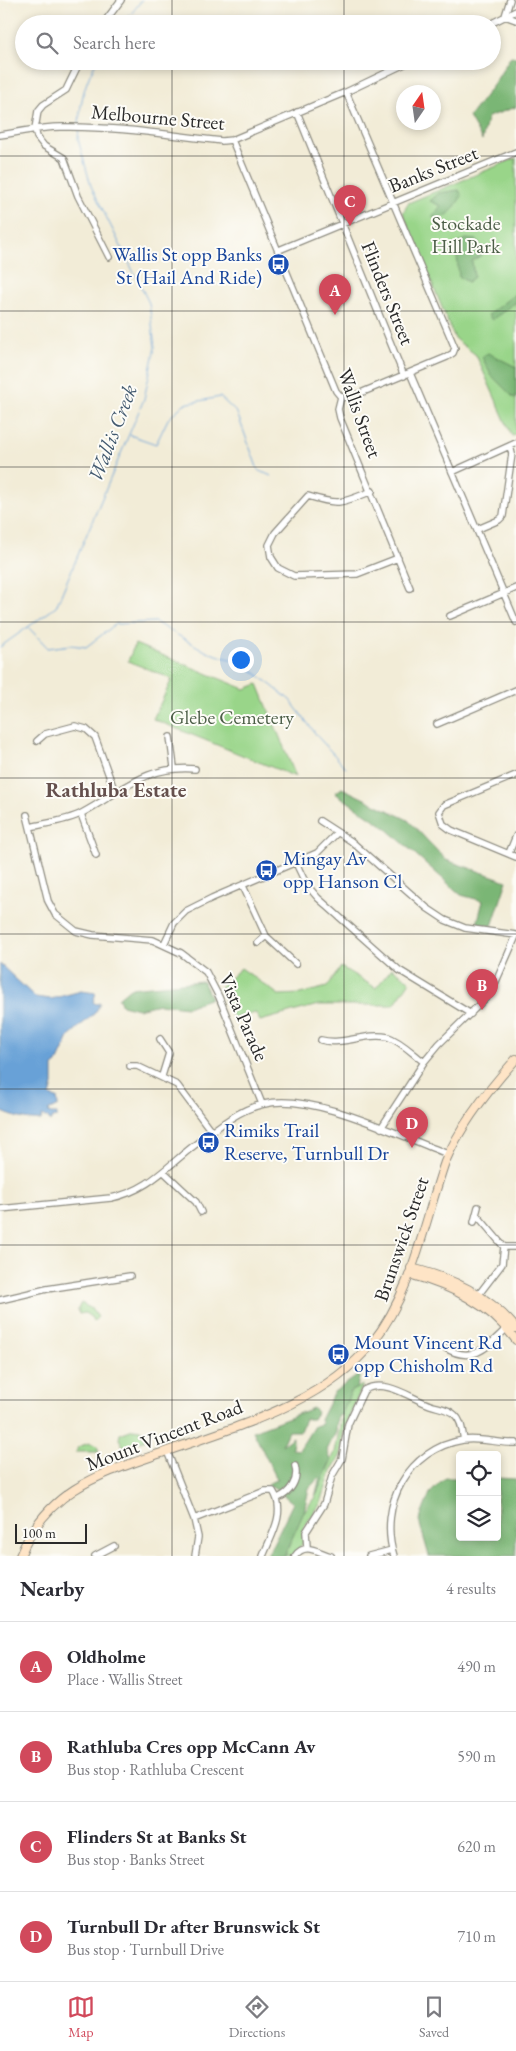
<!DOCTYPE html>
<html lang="en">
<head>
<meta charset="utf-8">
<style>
  :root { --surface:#fff; --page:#f7f7f7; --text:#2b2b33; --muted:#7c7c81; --line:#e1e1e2; --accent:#d1495b }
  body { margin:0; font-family:"EB Garamond",serif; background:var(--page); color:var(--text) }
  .controls { position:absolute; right:15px; bottom:15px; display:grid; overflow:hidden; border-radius:5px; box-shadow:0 2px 8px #0003 }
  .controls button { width:45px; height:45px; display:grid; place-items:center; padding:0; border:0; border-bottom:1px solid var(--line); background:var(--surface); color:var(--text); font:25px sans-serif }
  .compass { position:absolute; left:396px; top:85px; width:45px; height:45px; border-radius:50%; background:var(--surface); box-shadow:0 2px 8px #0003; rotate:13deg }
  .scale { position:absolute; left:15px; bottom:12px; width:72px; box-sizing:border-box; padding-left:5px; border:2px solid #2b2b2b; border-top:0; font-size:14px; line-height:18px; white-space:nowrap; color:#2b2b2b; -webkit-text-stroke:4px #fdfcf7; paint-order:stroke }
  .you { position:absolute; left:240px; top:659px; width:18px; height:18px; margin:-12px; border:4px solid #fff; border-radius:50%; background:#1a73e8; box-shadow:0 0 0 8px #1a73e833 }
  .badge { display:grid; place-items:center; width:32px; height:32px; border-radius:50%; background:var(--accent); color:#fff; font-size:16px; font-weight:700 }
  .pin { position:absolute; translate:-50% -41px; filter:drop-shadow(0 1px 2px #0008) }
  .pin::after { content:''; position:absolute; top:26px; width:18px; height:15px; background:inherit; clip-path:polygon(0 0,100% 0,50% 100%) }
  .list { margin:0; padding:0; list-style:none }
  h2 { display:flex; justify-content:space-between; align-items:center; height:65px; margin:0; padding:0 20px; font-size:21px }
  h2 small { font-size:16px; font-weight:400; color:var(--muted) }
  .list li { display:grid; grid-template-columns:32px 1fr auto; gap:15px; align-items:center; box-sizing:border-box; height:90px; padding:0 20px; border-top:1px solid var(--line) }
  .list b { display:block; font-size:19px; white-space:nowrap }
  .list p { margin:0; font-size:16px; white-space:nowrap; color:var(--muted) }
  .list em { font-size:16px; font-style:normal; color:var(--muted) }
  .icon { flex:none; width:28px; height:28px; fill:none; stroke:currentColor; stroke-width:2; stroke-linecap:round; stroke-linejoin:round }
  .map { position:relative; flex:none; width:516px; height:1556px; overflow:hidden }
  .search { position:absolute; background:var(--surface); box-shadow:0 2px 8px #0003; left:15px; right:15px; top:15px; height:55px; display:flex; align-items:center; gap:12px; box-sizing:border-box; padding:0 18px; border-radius:28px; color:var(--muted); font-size:19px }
  .sheet { height:425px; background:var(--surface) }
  nav { display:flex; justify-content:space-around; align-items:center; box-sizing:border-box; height:70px; border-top:1px solid var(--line); background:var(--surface); font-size:14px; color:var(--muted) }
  nav a { display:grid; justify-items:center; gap:2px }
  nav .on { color:var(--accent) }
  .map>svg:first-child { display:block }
</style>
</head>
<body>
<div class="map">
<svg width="516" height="1556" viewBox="0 0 516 1556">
  <rect width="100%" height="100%" fill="#fdfcf7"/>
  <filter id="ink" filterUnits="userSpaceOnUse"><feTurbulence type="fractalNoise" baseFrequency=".02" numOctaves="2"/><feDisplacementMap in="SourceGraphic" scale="10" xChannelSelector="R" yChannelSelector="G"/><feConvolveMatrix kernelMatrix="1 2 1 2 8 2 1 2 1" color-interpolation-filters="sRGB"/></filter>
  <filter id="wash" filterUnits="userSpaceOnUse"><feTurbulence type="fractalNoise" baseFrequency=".0096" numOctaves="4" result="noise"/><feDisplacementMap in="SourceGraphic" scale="20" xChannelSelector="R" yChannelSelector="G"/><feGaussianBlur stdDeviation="1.12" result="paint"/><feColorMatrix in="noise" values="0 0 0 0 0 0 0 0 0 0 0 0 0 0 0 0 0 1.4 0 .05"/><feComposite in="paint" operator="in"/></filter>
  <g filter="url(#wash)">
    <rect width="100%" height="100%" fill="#f2ecd7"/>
    <path fill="#99d589" stroke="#62805a" d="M516 158V435L512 436 476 355 455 339 403 213 408 203Z
      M135 644 245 689 258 684 296 777 153 719 172 679 128 661Z
      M341 967 376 988 392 968 410 981 394 1005H318L260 1021 256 1013 233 1018 220 987 241 968 279 995 300 994 327 987Z
      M81 1303 92 1309 98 1317 93 1322 92 1318 85 1313 79 1314 78 1309Z
      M363 1385 344 1429 341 1455 331 1471 321 1503 304 1527 303 1543 293 1556H285L300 1517 315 1497 335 1452 342 1414 351 1391Z
      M133 1429 141 1430 146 1439 128 1446H123L119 1439 120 1434Z
      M89 1443 97 1446 99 1452H76L78 1447Z"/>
    <path fill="#7ab675" stroke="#527050" d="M511 56 516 57V107L488 117 482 140 469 117 494 84Z
      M459 190 462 196C454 207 448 222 432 217L441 206 430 201 439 193Z
      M465 239 477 240 482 255 472 261 474 277 468 282 459 277 456 245Z
      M516 293V302L492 320 488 315Z
      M488 353 516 367V398H514L491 375 482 357Z
      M342 788 408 820 446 860 507 881 492 926 477 924 483 901 461 895 385 827 335 793Z
      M203 981 211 998 187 1007 159 1004 138 1009 122 1005 118 998 130 988Z
      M360 1374 357 1388 351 1391 342 1414 337 1417 336 1432 327 1450 331 1460 315 1497 320 1477 309 1488 304 1512 284 1556H267L293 1503 275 1488 270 1487 268 1484 277 1479 253 1431 313 1408 317 1412 313 1419H305L300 1431H288L282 1445 293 1437 292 1449 299 1450 314 1426 322 1424 320 1420 334 1392Z
      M445 1478H460V1537H497V1478L516 1479V1556H429L419 1521 430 1493Z"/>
    <path fill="#67a1d7" stroke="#496681" d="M0 964 35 997 51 999 81 991 96 993 93 1002 96 1004 100 1003 96 1012 70 1035 57 1063 53 1066V1085L50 1096 57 1098 58 1106 48 1111 51 1114H57V1117L52 1118 50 1122 48 1118 42 1116 41 1120C26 1121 14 1117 0 1111Z"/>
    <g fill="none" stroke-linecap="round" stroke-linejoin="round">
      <path stroke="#67a1d7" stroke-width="1" d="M123 24 142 0
        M79 125C80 102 85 81 97 61
        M130 435 156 444 168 419 184 404 220 397 237 413 258 470 271 476
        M29 628 48 648 71 645 86 647 116 624 155 622 207 652 243 663 290 700 318 737 346 768
        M0 647 56 607 144 399 155 347 149 303 91 186 78 139 79 129"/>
    </g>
  </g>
  <g filter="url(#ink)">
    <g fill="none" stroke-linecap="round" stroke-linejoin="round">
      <defs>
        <path id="street" d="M505 16 510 0
          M505 16 516 20
          M103 24 121 0
          M490 24 516 11
          M80 61 66 90 43 105 38 111 35 129 37 137 44 146 64 158 78 196 109 257
          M297 112 404 376
          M0 135C20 132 41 127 61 127 116 126 168 135 222 141L232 140 346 92 411 61
          M232 140 336 391 341 397
          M279 250 516 152
          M410 373 516 622
          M341 397H351L447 357 453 353 455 348 346 92
          M341 397 338 409 340 418 410 588
          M452 472 516 443
          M372 491C342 503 340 506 308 496L275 533 269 545 271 557 278 568 294 576 357 574 398 558
          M478 529 499 520 503 516 512 454 510 446
          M450 616 516 588
          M437 724 516 690
          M170 737 174 767
          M37 741 45 734 75 726 86 729 95 737 115 792
          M516 775 444 805 439 812 443 824 451 830 516 857
          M81 814 96 855
          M27 815 48 901 55 914 76 931 93 935 153 940 181 953 206 972 219 997 262 1104
          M320 821 351 841 427 908 445 920 465 928 516 935
          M30 827C47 823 67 821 82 813 123 791 145 765 195 769
          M509 853 516 836
          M296 863 306 884 318 898 399 970 471 1014
          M243 886 266 936 296 964
          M258 943 266 936
          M164 944 174 923 186 911 212 898 317 853 337 833
          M160 1039 169 1053 162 1076
          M321 1040C343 1046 366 1032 388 1037 401 1041 413 1054 424 1062
          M130 1066H137L177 1085 212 1132
          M381 1128 424 1062 439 1044 491 993 516 936
          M164 1172 196 1202 201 1212
          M0 1209 111 1198C149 1190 166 1167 196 1144 215 1129 239 1109 264 1104 312 1092 400 1136 448 1154
          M476 1214 504 1247
          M474 1222 478 1207
          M476 1298 502 1264 504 1247H516
          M0 1300 47 1289 130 1276
          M444 1347C474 1366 489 1345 509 1326
          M167 1451 194 1519 198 1537 195 1556
          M278 1498C290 1493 299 1480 295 1466
          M194 1519 265 1491H273C287 1512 271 1536 263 1556
          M307 1547 306 1532 324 1504 332 1476 342 1459 348 1424 364 1390C386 1378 410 1398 430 1405 438 1408 448 1408 455 1415 462 1421 462 1431 464 1440
          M95 1556 114 1546
          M295 1556C305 1542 317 1552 331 1556
          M369 1556 392 1550
          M394 1556C378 1505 408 1449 463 1440 481 1437 498 1444 516 1443"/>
        <path id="secondary" d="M411 1268C452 1278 488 1295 516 1328
          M409 1274C451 1286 489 1303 516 1340
          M20 1556C48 1487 104 1473 167 1451 238 1426 324 1403 372 1343 413 1292 424 1222 445 1162 461 1124 489 1089 516 1059"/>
      </defs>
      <use href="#street" stroke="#8e8c81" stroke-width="8"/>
      <use href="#secondary" stroke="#8e8c81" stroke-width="10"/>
      <use href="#street" stroke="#fff" stroke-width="5.5"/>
      <use href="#secondary" stroke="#fee4c6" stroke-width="8"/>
    </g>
  </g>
  <path fill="none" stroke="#2b2b2b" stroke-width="1" stroke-opacity="0.55" d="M172 0V24M344 0V24M172 61V1556M344 61V1556M0 156H516M0 311H516M0 467H516M0 622H516M0 778H516M0 934H516M0 1089H516M0 1245H516M0 1400H516"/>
  <defs>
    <symbol id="bus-disc" viewBox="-11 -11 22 22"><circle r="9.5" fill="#1a4fb4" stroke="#fdfcf7"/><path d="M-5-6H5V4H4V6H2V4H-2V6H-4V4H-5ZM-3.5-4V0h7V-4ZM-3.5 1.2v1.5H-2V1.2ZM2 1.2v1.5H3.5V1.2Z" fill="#fff"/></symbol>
  </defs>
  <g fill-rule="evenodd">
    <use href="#bus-disc" x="266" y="252" width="25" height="25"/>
    <use href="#bus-disc" x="254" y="858" width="25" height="25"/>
    <use href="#bus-disc" x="196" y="1130" width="25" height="25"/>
    <use href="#bus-disc" x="326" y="1342" width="25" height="25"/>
  </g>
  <g text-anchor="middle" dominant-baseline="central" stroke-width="4" stroke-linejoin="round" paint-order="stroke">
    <g font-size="20" fill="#2b2b2b" stroke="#fdfcf7">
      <text transform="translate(158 117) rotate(5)">Melbourne Street</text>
      <text transform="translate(433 169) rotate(-22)">Banks Street</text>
      <text transform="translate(388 293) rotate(68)">Flinders Street</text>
      <text transform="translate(360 413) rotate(70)">Wallis Street</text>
      <text transform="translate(244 1017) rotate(66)">Vista Parade</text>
      <text transform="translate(401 1239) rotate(-71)">Brunswick Street</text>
      <text transform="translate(164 1435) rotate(-21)">Mount Vincent Road</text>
    </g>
    <g font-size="20" fill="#4c5e47" stroke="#fdfcf7">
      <text x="466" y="223">Stockade<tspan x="466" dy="23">Hill Park</tspan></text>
      <text x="232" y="717">Glebe Cemetery</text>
    </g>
    <g font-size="20" fill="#164399" stroke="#fdfcf7" text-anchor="start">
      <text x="262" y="254" text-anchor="end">Wallis St opp Banks<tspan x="262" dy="23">St (Hail And Ride)</tspan></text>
      <text x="283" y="858">Mingay Av<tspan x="283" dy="23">opp Hanson Cl</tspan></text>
      <text x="224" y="1130">Rimiks Trail<tspan x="224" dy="23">Reserve, Turnbull Dr</tspan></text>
      <text x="354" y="1342">Mount Vincent Rd<tspan x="354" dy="23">opp Chisholm Rd</tspan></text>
    </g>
    <g font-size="21" font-style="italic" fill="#435a70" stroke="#fdfcf7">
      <text transform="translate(112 433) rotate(-69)">Wallis Creek</text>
    </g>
    <g font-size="21" font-weight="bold" fill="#65504d" stroke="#fdfcf7">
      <text x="116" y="789">Rathluba Estate</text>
    </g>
  </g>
</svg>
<div class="controls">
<button><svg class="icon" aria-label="locate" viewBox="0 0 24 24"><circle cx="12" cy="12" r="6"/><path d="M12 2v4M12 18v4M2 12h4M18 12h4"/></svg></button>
<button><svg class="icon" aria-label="layers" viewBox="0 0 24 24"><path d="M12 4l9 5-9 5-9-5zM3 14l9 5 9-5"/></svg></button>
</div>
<svg class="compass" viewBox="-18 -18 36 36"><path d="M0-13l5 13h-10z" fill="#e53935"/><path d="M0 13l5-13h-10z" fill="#7c7c81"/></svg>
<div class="scale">100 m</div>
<div class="you"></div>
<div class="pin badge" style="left:335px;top:315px">A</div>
<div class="pin badge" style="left:482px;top:1010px">B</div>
<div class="pin badge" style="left:350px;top:226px">C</div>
<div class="pin badge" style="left:412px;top:1148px">D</div>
<div class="search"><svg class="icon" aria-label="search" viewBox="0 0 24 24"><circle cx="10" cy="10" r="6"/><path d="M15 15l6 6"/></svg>Search here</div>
</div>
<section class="sheet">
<h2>Nearby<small>4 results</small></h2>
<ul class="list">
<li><span class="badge">A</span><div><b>Oldholme</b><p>Place · Wallis Street</p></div><em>490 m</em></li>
<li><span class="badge">B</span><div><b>Rathluba Cres opp McCann Av</b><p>Bus stop · Rathluba Crescent</p></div><em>590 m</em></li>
<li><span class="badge">C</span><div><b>Flinders St at Banks St</b><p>Bus stop · Banks Street</p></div><em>620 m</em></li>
<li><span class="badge">D</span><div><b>Turnbull Dr after Brunswick St</b><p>Bus stop · Turnbull Drive</p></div><em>710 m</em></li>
</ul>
</section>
<nav>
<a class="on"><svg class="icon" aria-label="map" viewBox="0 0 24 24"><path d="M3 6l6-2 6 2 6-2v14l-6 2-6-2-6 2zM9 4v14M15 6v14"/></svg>Map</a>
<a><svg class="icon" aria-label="directions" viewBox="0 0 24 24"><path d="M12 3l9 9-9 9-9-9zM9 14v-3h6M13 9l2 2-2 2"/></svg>Directions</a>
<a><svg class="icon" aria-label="saved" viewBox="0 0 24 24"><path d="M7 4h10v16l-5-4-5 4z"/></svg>Saved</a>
</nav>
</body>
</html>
